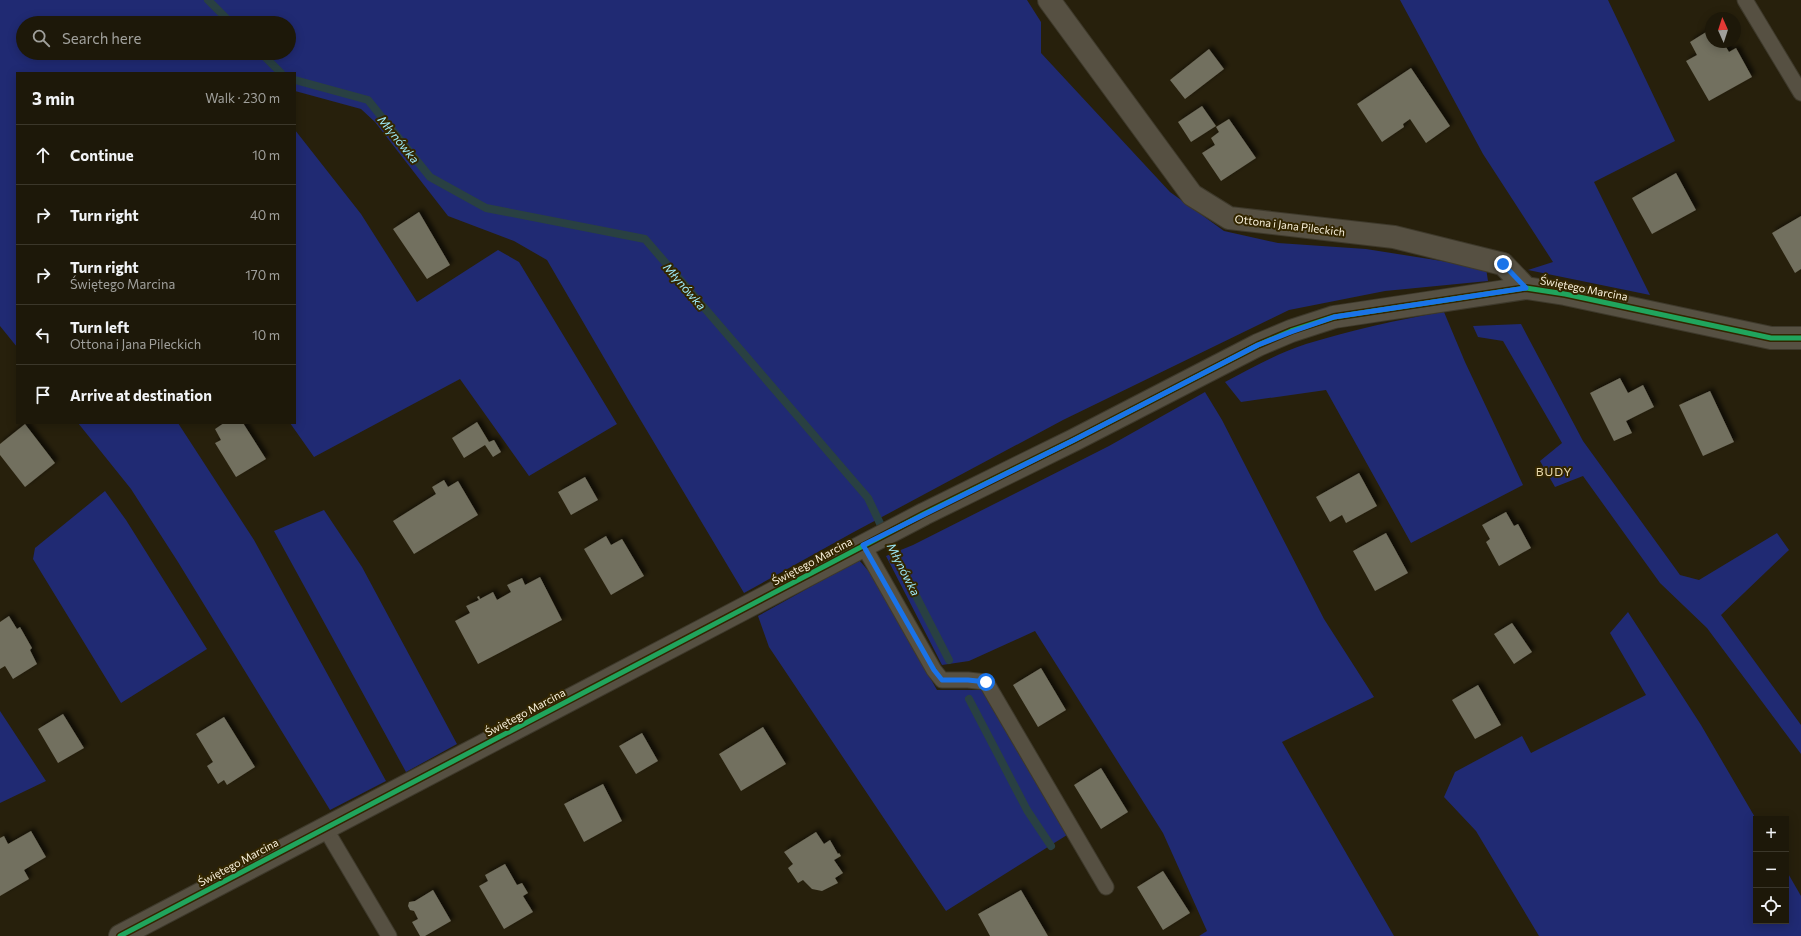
<!DOCTYPE html>
<html lang="en">
<head>
<meta charset="utf-8">
<style>
  :root { --surface:#1d1809; --page:#252112; --text:#f1f3f6; --muted:#a0a09c; --line:#3b372a }
  body { margin:0; font-family:Commissioner,sans-serif; background:var(--page); color:var(--text) }
  .controls { position:absolute; right:12px; bottom:12px; display:grid; overflow:hidden; border-radius:0px; box-shadow:0 2px 10px #0003 }
  .controls button { width:36px; height:36px; display:grid; place-items:center; padding:0; border:0; border-bottom:1px solid var(--line); background:var(--surface); color:var(--text); font:20px sans-serif }
  .compass { position:absolute; left:1705px; top:12px; width:36px; height:36px; border-radius:50%; background:var(--surface); box-shadow:0 2px 10px #0003; rotate:357deg }
  .stop { position:absolute; width:12px; height:12px; margin:-9px; border:3px solid #1a73e8; border-radius:50%; background:#fff }
  .stop.end { background:#1a73e8; border-color:#fff; box-shadow:0 1px 4px #0008 }
  .list { margin:0; padding:0; list-style:none }
  h2 { display:flex; justify-content:space-between; align-items:center; height:52px; margin:0; padding:0 16px; font-size:17px }
  h2 small { font-size:13px; font-weight:400; color:var(--muted) }
  .list li { display:grid; grid-template-columns:26px 1fr auto; gap:12px; align-items:center; box-sizing:border-box; height:60px; padding:0 16px; border-top:1px solid var(--line) }
  .list b { display:block; font-size:15px; white-space:nowrap }
  .list p { margin:0; font-size:13px; white-space:nowrap; color:var(--muted) }
  .list em { font-size:13px; font-style:normal; color:var(--muted) }
  .icon { flex:none; width:22px; height:22px; fill:none; stroke:currentColor; stroke-width:2; stroke-linecap:round; stroke-linejoin:round }
  .map { position:relative; flex:none; width:1801px; height:936px; overflow:hidden }
  .search { position:absolute; background:var(--surface); box-shadow:0 2px 10px #0003; left:16px; top:16px; width:280px; height:44px; display:flex; align-items:center; gap:10px; box-sizing:border-box; padding:0 14px; border-radius:22px; color:var(--muted); font-size:15px }
  .panel { position:absolute; background:var(--surface); box-shadow:0 2px 10px #0003; left:16px; top:72px; width:280px; height:352px; border-radius:0px }
  .map>svg:first-child { display:block }
</style>
</head>
<body>
<div class="map">
<svg width="1801" height="936" viewBox="0 0 1801 936">
  <defs>
    <filter id="shadow"><feDropShadow dx="3.5" dy="-3.5" stdDeviation="2" flood-color="#0009"/></filter>
  </defs>
  <rect width="100%" height="100%" fill="#27200c"/>
  <path fill="#202a73" fill-rule="evenodd" d="M0 0H1027L1041 22V53L1170 192 1224 231 1278 243 1366 249 1486 268 1488 281 1385 291 1289 310 1063 420 852 533 744 593 628 399 547 260 514 241 448 216 375 122 361 109 295 91V73H17V347L0 326ZM23 23H289V53H23Z
    M1400 0H1608L1675 141 1594 182 1650 295 1528 270 1553 262 1483 154Z
    M295 130 361 214 417 302 498 250 519 262 617 424 529 476 460 379 314 457 290 423H295Z
    M1444 312 1465 362 1523 485 1411 543 1326 390 1241 402 1225 382C1252 368 1278 353 1306 344 1349 331 1399 319 1444 312Z
    M1521 324 1583 441 1680 575 1699 580 1777 533 1789 550 1721 615 1801 725V754L1707 628 1660 583 1583 476 1555 487 1540 461 1562 443 1503 341 1478 337 1473 326Z
    M1205 392 1222 420 1324 619 1374 697 1282 742 1394 936H1199L1207 931 1163 833 1035 631 969 661 942 665 886 556 913 545 1109 446Z
    M78 423H178L254 540 386 781 330 810 178 562 131 489Z
    M105 491 126 520 207 649 121 703 33 559 35 548Z
    M324 510 362 567 457 744 406 772 274 531Z
    M859 560 871 574 937 690H986L1067 835 946 911 769 647 758 616Z
    M1628 612 1701 725 1756 819V921H1786V870L1801 896V936H1539L1476 831 1444 797 1455 772 1522 736 1531 753 1646 695 1610 633Z
    M0 711 46 781 0 803Z"/>
  <g fill="none" stroke-linecap="round" stroke-linejoin="round">
    <path stroke="#294042" stroke-width="8" d="M208 0 231 23
      M261 53 281 73
      M295 80 368 100 430 177 486 208 645 239 868 498 895 555 949 660
      M969 699 1027 810 1051 846"/>
  </g>
  <path fill="#726f5e" filter="url(#shadow)" d="M1711 29V42H1723L1729 52 1736 48 1752 77 1709 101 1686 61 1697 55 1690 42Z
    M1209 49 1224 69 1185 99 1170 80Z
    M1411 68 1450 126 1426 143 1410 119 1403 124 1404 127 1382 142 1357 104Z
    M1202 106 1216 126 1191 142 1178 122Z
    M1229 119 1256 158 1221 181 1202 153 1215 145 1211 138 1219 132 1216 127Z
    M1676 173 1696 210 1652 234 1632 198Z
    M419 212 450 265 427 279 393 229Z
    M1801 216V269L1795 273 1772 233Z
    M1620 378 1628 393 1643 385 1654 407 1626 421 1632 433 1614 441 1590 393Z
    M1710 391 1734 442 1703 456 1679 405Z
    M477 422 489 442 494 440 501 452 493 457 485 445 464 458 452 438Z
    M224 423H243L266 459 236 477 215 443 221 440 215 429Z
    M25 424 55 463 25 487 0 455V444Z
    M1359 473 1377 506 1346 523 1342 515 1330 522 1316 497Z
    M585 477 598 500 571 515 558 492Z
    M444 480 448 487 458 481 478 515 414 554 393 521 436 494 432 487Z
    M1506 512 1514 526 1518 524 1531 548 1499 566 1486 542 1490 539 1482 525Z
    M1386 533 1408 573 1375 591 1353 551Z
    M606 536 611 545 622 539 644 576 611 595 584 549Z
    M540 577 562 620 478 664 455 621 470 613 466 606 479 600 477 597 479 596 480 599 493 592 497 600 511 592 507 585 522 578 525 585Z
    M9 616 17 629 20 627 32 648 30 650 37 664 13 679 5 666 0 669V622Z
    M1512 623 1532 652 1514 664 1494 634Z
    M1041 668 1066 710 1038 727 1013 685Z
    M1478 685 1501 725 1475 739 1452 700Z
    M63 714 84 748 58 763 38 729Z
    M224 717 255 767 227 785 224 780 218 784 207 766 213 762 196 734Z
    M763 727 786 764 741 791 719 754Z
    M642 733 658 761 636 774 619 746Z
    M1101 768 1128 812 1101 829 1074 785Z
    M603 784 622 821 584 842 564 804Z
    M31 831 46 857 24 870 29 879 0 896V838L4 836 8 844Z
    M816 832 824 844 830 840 838 854 839 853 841 856 834 860 843 873 835 878 838 883 822 891 812 889 803 880 798 883 788 868 793 864 784 852Z
    M505 864 517 885 522 883 528 893 523 896 533 912 504 929 479 886 488 881 485 875Z
    M1163 871 1190 913 1163 930 1137 887Z
    M433 890 451 921 425 936H420L412 922 418 919 414 911 410 910 408 906 409 902 415 901Z
    M1021 890 1048 936H990L978 914Z"/>
  <g fill="none" stroke-linecap="round" stroke-linejoin="round">
    <defs>
      <path id="lane" d="M1745 0 1801 93
        M863 545 934 670 942 680H968L986 682 1106 887
        M325 828 389 936"/>
      <path id="street" d="M1049 0 1192 195 1229 218 1394 237 1503 264 1526 288
        M120 936 924 514 1074 440 1258 345 1291 331 1334 317 1526 288 1565 294 1771 338H1801"/>
    </defs>
    <use href="#lane" stroke="#3e392b" stroke-width="17"/>
    <use href="#street" stroke="#3e392b" stroke-width="24"/>
    <use href="#lane" stroke="#565042" stroke-width="15"/>
    <use href="#street" stroke="#565042" stroke-width="22"/>
    <defs>
      <path id="cycleway" d="M120 936 924 514 1074 440 1258 345 1291 331 1334 317 1526 288 1565 294 1771 338H1801"/>
    </defs>
    <use href="#cycleway" stroke="#332600" stroke-width="8"/>
    <use href="#cycleway" stroke="#20a55d" stroke-width="5"/>
  </g>
  <g fill="none" stroke-linecap="round" stroke-linejoin="round">
    <path stroke="#1a73e8" stroke-width="5" d="M986 682 968 680H942L934 670 863 545 1074 440 1258 345 1291 332 1334 317 1526 288 1503 264"/>
  </g>
  <g text-anchor="middle" dominant-baseline="central" stroke-width="4" stroke-linejoin="round" paint-order="stroke">
    <g font-size="11" fill="#faf2dc" stroke="#332600">
      <text transform="translate(1290 225) rotate(7)">Ottona i Jana Pileckich</text>
      <text transform="translate(1584 288) rotate(11)">Świętego Marcina</text>
      <text transform="translate(812 561) rotate(-28)">Świętego Marcina</text>
      <text transform="translate(525 712) rotate(-28)">Świętego Marcina</text>
      <text transform="translate(238 862) rotate(-28)">Świętego Marcina</text>
    </g>
    <g font-size="12" font-style="italic" fill="#9eeaf8" stroke="#332600">
      <text transform="translate(399 139) rotate(51)">Młynówka</text>
      <text transform="translate(685 286) rotate(49)">Młynówka</text>
      <text transform="translate(904 569) rotate(63)">Młynówka</text>
    </g>
    <g font-size="12" letter-spacing="1" fill="#e7d7ab" stroke="#332600">
      <text x="1554" y="471">BUDY</text>
    </g>
  </g>
</svg>
<div class="controls">
<button>+</button>
<button>−</button>
<button><svg class="icon" aria-label="locate" viewBox="0 0 24 24"><circle cx="12" cy="12" r="6"/><path d="M12 2v4M12 18v4M2 12h4M18 12h4"/></svg></button>
</div>
<svg class="compass" viewBox="-18 -18 36 36"><path d="M0-13l5 13h-10z" fill="#e53935"/><path d="M0 13l5-13h-10z" fill="#a0a09c"/></svg>
<div class="stop" style="left:986px;top:682px"></div>
<div class="stop end" style="left:1503px;top:264px"></div>
<div class="search"><svg class="icon" aria-label="search" viewBox="0 0 24 24"><circle cx="10" cy="10" r="6"/><path d="M15 15l6 6"/></svg>Search here</div>
<section class="panel">
<h2>3 min<small>Walk · 230 m</small></h2>
<ul class="list">
<li><svg class="icon" aria-label="ahead" viewBox="0 0 24 24"><path d="M12 20V5M6 11l6-6 6 6"/></svg><div><b>Continue</b></div><em>10 m</em></li>
<li><svg class="icon" aria-label="right" viewBox="0 0 24 24"><path d="M7 20v-9h11M14 6l5 5-5 5"/></svg><div><b>Turn right</b></div><em>40 m</em></li>
<li><svg class="icon" aria-label="right" viewBox="0 0 24 24"><path d="M7 20v-9h11M14 6l5 5-5 5"/></svg><div><b>Turn right</b><p>Świętego Marcina</p></div><em>170 m</em></li>
<li><svg class="icon" aria-label="left" viewBox="0 0 24 24"><path d="M17 20v-9H6M10 6l-5 5 5 5"/></svg><div><b>Turn left</b><p>Ottona i Jana Pileckich</p></div><em>10 m</em></li>
<li><svg class="icon" aria-label="arrive" viewBox="0 0 24 24"><path d="M6 21V4h12l-3 4 3 4H6"/></svg><div><b>Arrive at destination</b></div></li>
</ul>
</section>
</div>
</body>
</html>
